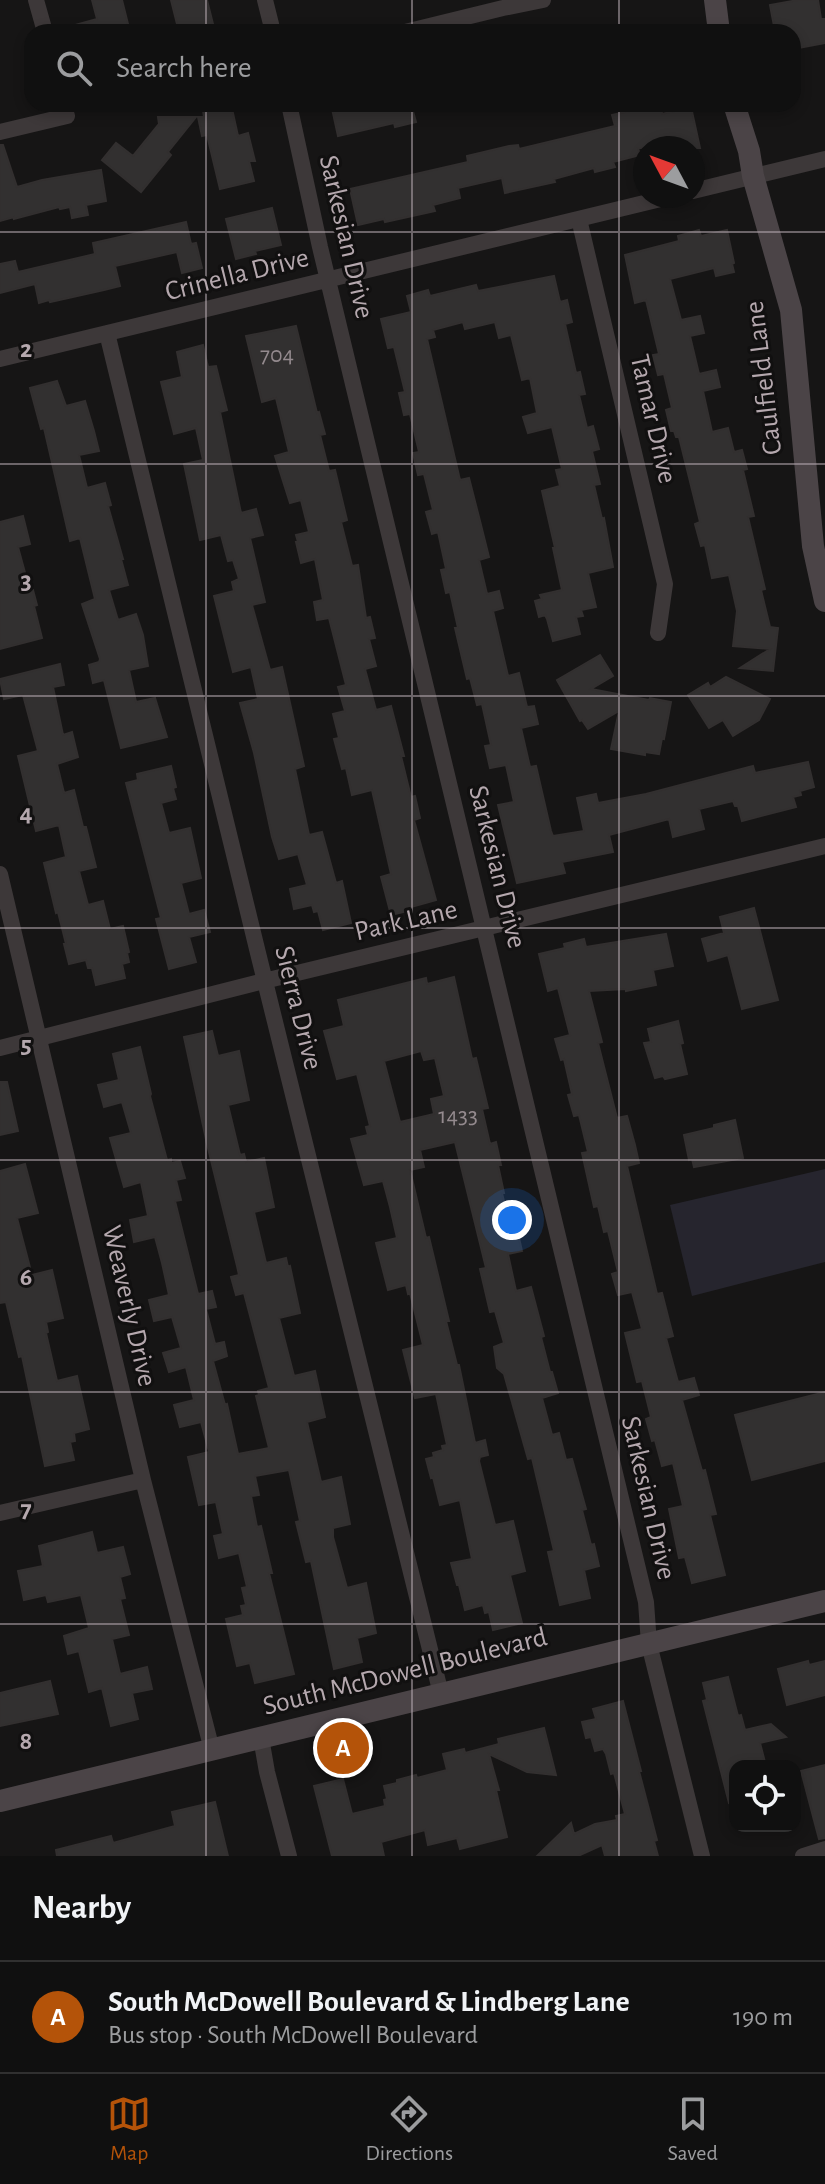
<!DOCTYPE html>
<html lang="en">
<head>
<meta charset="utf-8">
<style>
  :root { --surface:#101010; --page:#191919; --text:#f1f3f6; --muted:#9c9d9f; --line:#303030; --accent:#b45309 }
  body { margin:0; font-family:"Alegreya Sans",sans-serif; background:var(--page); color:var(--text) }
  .controls { position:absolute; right:24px; bottom:24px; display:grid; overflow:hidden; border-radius:16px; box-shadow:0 4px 12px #0003 }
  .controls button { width:72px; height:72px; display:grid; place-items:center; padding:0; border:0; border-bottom:2px solid var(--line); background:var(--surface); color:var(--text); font:40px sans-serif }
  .compass { position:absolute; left:633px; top:136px; width:72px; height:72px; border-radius:50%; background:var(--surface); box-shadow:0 4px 12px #0003; rotate:311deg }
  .you { position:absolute; left:512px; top:1220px; width:28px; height:28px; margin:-20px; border:6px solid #fff; border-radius:50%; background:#1a73e8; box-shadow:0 0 0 12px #1a73e833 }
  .badge { display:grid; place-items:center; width:52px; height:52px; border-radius:50%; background:var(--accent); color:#fff; font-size:26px; font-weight:700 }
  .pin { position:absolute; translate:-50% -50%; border:4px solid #fff; box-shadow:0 2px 8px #0006 }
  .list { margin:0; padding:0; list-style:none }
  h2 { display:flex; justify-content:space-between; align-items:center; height:104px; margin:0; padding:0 32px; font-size:34px }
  h2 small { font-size:26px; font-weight:400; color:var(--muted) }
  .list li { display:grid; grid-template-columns:52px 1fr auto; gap:24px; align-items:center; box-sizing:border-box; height:112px; padding:0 32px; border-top:2px solid var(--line) }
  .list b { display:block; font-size:30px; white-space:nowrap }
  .list p { margin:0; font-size:26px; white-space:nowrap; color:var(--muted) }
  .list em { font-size:26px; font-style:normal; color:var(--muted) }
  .icon { flex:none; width:44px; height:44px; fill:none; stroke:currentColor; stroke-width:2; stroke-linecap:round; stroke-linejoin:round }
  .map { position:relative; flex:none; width:825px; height:1856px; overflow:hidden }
  .search { position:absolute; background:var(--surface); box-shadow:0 4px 12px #0003; left:24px; right:24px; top:24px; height:88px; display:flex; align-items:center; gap:20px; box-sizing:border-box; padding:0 28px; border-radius:24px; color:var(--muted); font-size:30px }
  .sheet { height:216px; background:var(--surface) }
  nav { display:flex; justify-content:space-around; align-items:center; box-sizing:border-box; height:112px; border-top:2px solid var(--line); background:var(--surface); font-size:22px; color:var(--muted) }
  nav a { display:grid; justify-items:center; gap:4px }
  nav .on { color:var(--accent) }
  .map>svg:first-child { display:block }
</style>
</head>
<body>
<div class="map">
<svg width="825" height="1856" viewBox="0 0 825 1856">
  <rect width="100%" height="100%" fill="#161515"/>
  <path fill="#26252e" d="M825 1169V1262L692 1296 670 1205Z"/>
  <path fill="#323030" stroke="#322f2f" stroke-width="2" fill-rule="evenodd" d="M92 0H122L130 32H69L68 27 97 19Z
    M171 0H207L215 32H179Z
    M798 0H818L821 19H825V43L793 49V32H781L780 25 774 26 770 5Z
    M202 104H231L238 136 248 133 255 161H249L254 181 220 189 207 135 202 136 198 117H204Z
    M331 104H411L416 122 395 127 394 123 338 136Z
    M660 104 662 114 691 107 700 148H638L640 155 613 162 615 167 595 172 594 168 554 179 555 182 505 193 502 178 458 188 460 198 433 205 435 211 385 222 384 219 358 225 350 189 468 162 467 156 509 146 518 145 519 149 615 126 612 115Z
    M158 117H196L168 152 171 155 141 192 102 160 116 143 133 156 159 124Z
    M0 145H3L17 187 42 180 101 170 106 201 86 205 88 215 72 218 70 207 60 209 59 207 14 219V217L0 221Z
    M272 208 281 245 255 251 256 254 236 259 226 219Z
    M186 222 191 244 196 243 202 268 182 273 177 252 115 266 120 286 104 290 50 302 49 300 39 303 35 284 0 293V264L15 261 18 272 95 254 93 243Z
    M699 230 701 236 727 230 734 263 732 264 734 272 716 276 714 268 670 279 681 320 700 316 704 333 690 336 699 374 716 370 720 387 703 391 712 432 728 428 734 452 742 450 747 469 743 470 754 516 748 517 765 589 761 590 770 627 778 628 773 671 740 668 770 649 733 646 737 611 729 575 712 578 705 545 701 546 695 524 700 522 679 437H676L674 431H671L666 410 672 408 664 374 658 375 653 355 659 354 646 300 635 303 625 255 679 241 678 236Z
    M554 276 560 302 567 300 572 322 565 324 576 373 580 372 585 394 579 395 587 428 593 426 599 449 592 451 600 484 594 485 602 519 604 518 613 567 588 573 596 607 581 610 583 616 576 617 580 634 553 641 547 619 545 615 539 617 535 601 542 599 540 595 562 590 553 548H555L542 491 560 486 556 470 562 469 552 427 528 433 523 417 537 413 530 378 522 380 511 335 499 338 495 322 465 329 463 322 433 330 435 337 427 339 460 480 469 478 480 521 489 557 479 560 487 594 499 591 503 608 493 611 508 676 519 673 527 707 534 706 538 724 521 728 530 767 536 766 551 831 553 836 584 831 577 798 596 794 598 803 646 794 753 766 755 773 808 762 814 787 800 791 801 795 793 797 796 807 742 821 738 806H735L733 801 699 809 704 829 673 837 669 819 609 835 613 852 562 862 565 873 517 883 498 805 514 802 506 765 490 768 485 746 491 745 482 704 477 705 470 678 467 679 455 628H458L450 592 446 593 441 570 446 569 438 532 432 534 426 512 433 510 424 474 418 475 413 453 419 452 410 414 404 415 399 393 405 392 394 347 388 348 381 319 411 312 407 296 428 290 430 296 476 285 478 291Z
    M296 326 317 413 319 412 325 434 320 435 329 471 335 470 347 520 341 522 352 566 358 565 366 618 370 617 375 638 369 639 376 666 365 669 376 710 391 706 404 756H401L411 797 415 796 420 818 414 820 436 900 411 907V910L391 915 381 877 391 874 372 790 352 795 346 768 342 769 334 739 339 738 333 714 345 711 338 687 346 685 329 618 317 620 314 602 323 600 315 559 301 563 296 542H298L296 535 309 532 301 500 290 503 275 456 289 452 276 398 262 402 246 336Z
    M203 345 208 367 216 366 227 410 220 412 241 513 256 509 263 535 250 538 265 602 252 605 270 670 282 667 304 766 295 769 309 835 322 832 336 883 342 881 351 923 323 930 318 911 314 912 312 905 294 909 290 889 307 885 298 854 279 859 272 837 254 753 240 703 258 699 251 667 233 672 214 596 234 591 232 582 239 579 233 560 228 561 221 535 200 540 184 464 203 460 196 428 174 434 161 382 182 377 177 352Z
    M57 381 66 406 85 401 94 431 99 451 79 455 87 488 105 483 111 505 108 506 123 559H121L128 585 109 590 118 620 136 614 143 635 148 666 129 670 136 702 155 698 167 737 121 748 104 680 93 683 89 665 99 662 100 659 82 604 95 599 80 538 70 541 44 428 41 429 30 388Z
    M23 516 30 544 18 547 30 591 33 590 37 605 34 606 42 638 0 649V522Z
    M600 655 613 676 591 689 649 700 650 698 671 702 664 739 662 738 659 754 645 752V755L611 749 619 711 588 729 582 720 580 721 557 680Z
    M60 664 64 685 53 687 63 735 72 732 78 757 57 764 64 793 74 790 83 827H86L96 867 79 871 88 905 103 901 110 929 123 926 129 952 127 953 129 962 122 964 125 978 96 985 92 968H88L86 960 69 964 64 944H66L58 912 56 913 44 863 66 857 59 825 36 831 18 756 38 751 23 695 4 699 0 679Z
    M726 677 770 699 759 720 733 736 723 720 709 728 688 695 708 683 710 687Z
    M171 766 176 787 173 788 176 799 161 803 169 833 190 828 201 878 181 883 189 914 204 910 210 932 189 937 196 962 169 969 156 919 161 918 126 783 138 780 137 774Z
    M754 908 778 1000 742 1009 728 955 708 961 702 939 724 933 720 917Z
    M666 934 673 966 653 970 656 985 626 991V989L589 991 602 1042 598 1043 617 1118 627 1116 635 1145 639 1163 627 1166 657 1294 662 1293 673 1336 666 1338 678 1382 694 1378 699 1395 682 1400 702 1471 705 1470 716 1514 710 1515 725 1575 692 1583 685 1557 679 1558 669 1509 683 1506 673 1463 662 1466 655 1440 652 1441 646 1419 651 1417 642 1381 637 1382 625 1333 642 1329 632 1292 618 1295 612 1274 618 1272 608 1231 604 1232 598 1206 594 1207 582 1153 588 1152 579 1115 574 1116 568 1095 572 1094 564 1059 561 1060 555 1039 570 1035 558 988 548 991 539 954 565 948 564 944 584 939 586 947Z
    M454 977 472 1059 476 1058 488 1108 482 1109 490 1144 496 1142 501 1165H498L504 1193H502L511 1231 517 1229 522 1251 508 1254 516 1291 531 1287 544 1336 541 1337 550 1372H552L558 1393 542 1398 552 1435 559 1433 566 1460 572 1459 586 1509 582 1510 591 1545 594 1544 599 1566 584 1570 590 1598 560 1605 548 1552 554 1551 532 1458 528 1459 504 1374 497 1368 494 1347 504 1343 495 1311 490 1312 480 1269 486 1268 455 1142 420 1150 424 1167 410 1170 426 1238 429 1237 449 1321H446L457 1365H459L475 1443 485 1440 488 1455 480 1457 479 1461 495 1525 513 1521 525 1571 510 1575 522 1623 493 1630 489 1612 485 1613 483 1605 465 1610 459 1585H457L451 1563 472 1559 460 1500 440 1505 433 1477 431 1478 426 1459 434 1457 433 1453 443 1450 442 1446 447 1445 436 1394 415 1398 403 1350 423 1345 410 1293 408 1294 406 1285 388 1290 376 1243 397 1238 390 1207 383 1181 364 1185 351 1139 368 1135 366 1127 370 1126 357 1074 337 1079 324 1031 344 1026 338 1000 426 978 427 984ZM421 1051 424 1060 435 1058 444 1096 431 1099 434 1114 400 1122 384 1061Z
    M678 1021 683 1043 680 1044 687 1074 665 1079 663 1076 655 1078 644 1043 651 1042 648 1029Z
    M212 1031 218 1056 239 1051 249 1100 228 1105 240 1155 244 1154 246 1162 264 1158 274 1207 254 1212 266 1263 286 1258 288 1267 290 1266 300 1313 279 1318 294 1376 315 1371 325 1417 307 1422 321 1482 341 1477 350 1524 333 1528V1537L347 1588 366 1583 376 1633 357 1638 362 1662 334 1669 311 1561 306 1562 296 1522 300 1521 289 1470 255 1476 259 1495 251 1496 257 1527 261 1526 272 1573H269L294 1674 255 1683 250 1663 237 1666 226 1619 243 1615 241 1606 246 1605 242 1588 247 1587 239 1553 219 1558 214 1536 223 1534 216 1502 199 1505 188 1457 209 1452 201 1422 180 1427 174 1405 194 1400 186 1367 169 1372 163 1353 181 1348 172 1317 154 1321 149 1300 169 1295 162 1263 155 1237 134 1242 130 1220 148 1216 141 1182 124 1187 110 1138 131 1133 122 1102 104 1107 98 1085 119 1080 113 1054 140 1047 151 1094 150 1096 167 1160 171 1159V1163L180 1161 185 1178 176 1180 181 1200 175 1201 198 1294 212 1291 216 1307 206 1309 215 1344 224 1342 227 1356 213 1361 225 1405 227 1404 238 1454 269 1448 256 1396 259 1395 258 1391 269 1388 244 1293 236 1295 231 1277 239 1275 237 1266 207 1144 184 1037Z
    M0 1082H7L18 1131 0 1135Z
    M735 1120 743 1158 694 1167 692 1159 689 1160 684 1135 714 1128V1125Z
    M25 1164 38 1213 17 1218 32 1275 52 1270 63 1318 46 1322 48 1332 46 1333 57 1381 77 1376 89 1429 74 1433 75 1441 70 1442 74 1460 45 1466 22 1356 19 1357 6 1302 0 1303V1171Z
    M825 1392V1461L752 1480 735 1415Z
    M92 1532 97 1553 123 1547 130 1574 120 1577 125 1598 120 1599 129 1635 112 1639 120 1674 147 1667 152 1689 132 1693 138 1719 111 1726 102 1688 89 1692 79 1651 68 1654 64 1636 89 1628 81 1595 48 1602 46 1595 24 1600 18 1571 43 1566 39 1546Z
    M808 1661 809 1665 825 1661V1695L787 1705 778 1669Z
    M728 1677 738 1716 741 1715 745 1730 771 1724 786 1737 760 1743 766 1766H735V1802L729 1803 703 1701 707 1700 703 1683Z
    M50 1681 58 1714 0 1726V1693Z
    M623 1701 641 1771H639L657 1840 654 1841 658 1856H605L602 1845 578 1856H537L571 1823 574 1834 595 1824 617 1820 616 1816 625 1814 614 1773 611 1774 606 1754 603 1749 595 1751 591 1737 586 1738 582 1722 596 1719 593 1709Z
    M544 1728 556 1775 527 1772 489 1754 499 1790H496L507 1837 460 1849 457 1838 428 1845 425 1830 381 1842 384 1856H332L314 1786 343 1779 352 1814 385 1806 384 1800 387 1799 384 1786 397 1783V1780L416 1775 417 1778 447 1770 443 1754 464 1749 465 1753 499 1744 498 1739Z
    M825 1765V1838L819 1839 801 1771Z
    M215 1802 228 1856H57L56 1850 111 1836 113 1843 175 1826 172 1812Z"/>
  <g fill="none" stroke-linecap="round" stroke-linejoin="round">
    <path stroke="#3d3839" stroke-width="16" d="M36 0 45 32
      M265 0 273 32
      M405 32 503 8 543 0
      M289 104 320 247 646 1602 649 1644 702 1856
      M0 132 67 116 63 104
      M693 191 825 159
      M579 219 665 584 658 633
      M107 333 258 953 441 1694
      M0 359 673 196
      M0 874 143 1480 212 1750
      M0 1048 264 981 825 846
      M0 1513 143 1480
      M261 1738 267 1772 289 1856
      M803 1856 825 1849"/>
    <path stroke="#4b4447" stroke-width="22" d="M715 0 719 32
      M734 104 749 151 753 176 791 310 813 546 825 601
      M0 1801 825 1601"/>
  </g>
  <path fill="none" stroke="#b5a8ae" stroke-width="2" stroke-opacity="0.55" d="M206 0V32M412 0V32M619 0V32M206 104V1856M412 104V1856M619 104V1856M0 232H825M0 464H825M0 696H825M0 928H825M0 1160H825M0 1392H825M0 1624H825"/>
  <g text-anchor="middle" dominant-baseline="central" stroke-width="6" stroke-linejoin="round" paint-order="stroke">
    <g font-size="24" fill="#948a8e">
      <text x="277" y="355">704</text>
      <text x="458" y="1116">1433</text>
    </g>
    <g font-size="28" fill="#b5a8ae" stroke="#111010">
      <text transform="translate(346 237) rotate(77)">Sarkesian Drive</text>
      <text transform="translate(237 275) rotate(-14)">Crinella Drive</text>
      <text transform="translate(764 378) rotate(-97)">Caulfield Lane</text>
      <text transform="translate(653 419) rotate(77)">Tamar Drive</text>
      <text transform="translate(497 867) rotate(76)">Sarkesian Drive</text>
      <text transform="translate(406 921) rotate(-13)">Park Lane</text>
      <text transform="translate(298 1008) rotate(76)">Sierra Drive</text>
      <text transform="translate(129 1306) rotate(77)">Weaverly Drive</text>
      <text transform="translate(648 1498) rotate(77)">Sarkesian Drive</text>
      <text transform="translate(405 1672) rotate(-14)">South McDowell Boulevard</text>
    </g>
  </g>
  <g font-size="26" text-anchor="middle" font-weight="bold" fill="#b5a8ae" stroke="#111010" stroke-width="6" stroke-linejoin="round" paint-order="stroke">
    <text x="26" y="357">2</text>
    <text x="26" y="589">3</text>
    <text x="26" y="821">4</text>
    <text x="26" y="1053">5</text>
    <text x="26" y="1285">6</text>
    <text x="26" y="1517">7</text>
    <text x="26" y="1749">8</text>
  </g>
</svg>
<div class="controls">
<button><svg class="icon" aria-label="locate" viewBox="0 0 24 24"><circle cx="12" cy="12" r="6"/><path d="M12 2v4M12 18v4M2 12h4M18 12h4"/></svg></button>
</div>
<svg class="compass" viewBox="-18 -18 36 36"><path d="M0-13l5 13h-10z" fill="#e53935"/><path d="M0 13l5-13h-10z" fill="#9c9d9f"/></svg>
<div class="you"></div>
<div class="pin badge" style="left:343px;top:1748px">A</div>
<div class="search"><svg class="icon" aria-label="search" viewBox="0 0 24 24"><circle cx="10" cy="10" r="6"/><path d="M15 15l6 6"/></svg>Search here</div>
</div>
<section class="sheet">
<h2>Nearby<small></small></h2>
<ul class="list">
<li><span class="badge">A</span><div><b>South McDowell Boulevard &amp; Lindberg Lane</b><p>Bus stop · South McDowell Boulevard</p></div><em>190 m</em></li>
</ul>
</section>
<nav>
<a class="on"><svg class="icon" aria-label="map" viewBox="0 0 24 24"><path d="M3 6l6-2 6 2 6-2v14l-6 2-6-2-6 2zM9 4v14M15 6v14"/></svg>Map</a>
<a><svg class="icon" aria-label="directions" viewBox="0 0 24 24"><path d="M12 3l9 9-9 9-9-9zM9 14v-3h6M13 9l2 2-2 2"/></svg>Directions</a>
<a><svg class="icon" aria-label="saved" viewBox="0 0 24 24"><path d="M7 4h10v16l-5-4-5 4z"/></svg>Saved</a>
</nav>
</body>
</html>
